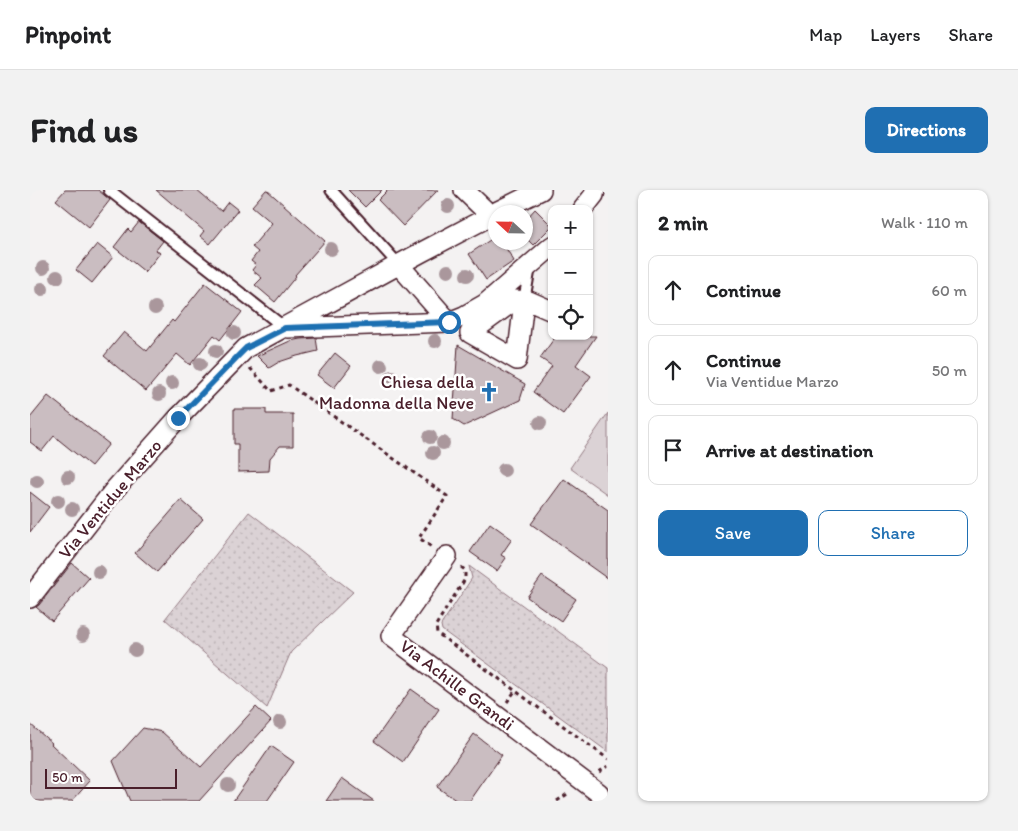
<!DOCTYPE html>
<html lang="en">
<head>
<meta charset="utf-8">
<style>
  :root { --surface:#fff; --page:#f2f2f2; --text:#202124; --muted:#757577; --line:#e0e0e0; --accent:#1f6fb2 }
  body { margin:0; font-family:Itim,sans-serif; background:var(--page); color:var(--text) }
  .controls { position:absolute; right:15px; top:15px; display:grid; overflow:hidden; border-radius:10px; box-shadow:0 1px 4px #0004 }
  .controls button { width:45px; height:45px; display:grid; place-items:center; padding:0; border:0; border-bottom:1px solid var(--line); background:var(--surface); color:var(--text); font:25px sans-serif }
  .compass { position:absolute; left:458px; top:15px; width:45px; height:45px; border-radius:50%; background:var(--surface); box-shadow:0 1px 4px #0004; rotate:292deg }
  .scale { position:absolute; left:15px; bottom:12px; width:132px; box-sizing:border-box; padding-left:5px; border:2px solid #4a1f2b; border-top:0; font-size:14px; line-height:18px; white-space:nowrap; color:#4a1f2b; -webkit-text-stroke:4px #fff; paint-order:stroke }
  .stop { position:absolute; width:15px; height:15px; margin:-11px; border:4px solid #1f6fb2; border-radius:50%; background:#fff }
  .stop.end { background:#1f6fb2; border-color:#fff; box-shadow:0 1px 5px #0008 }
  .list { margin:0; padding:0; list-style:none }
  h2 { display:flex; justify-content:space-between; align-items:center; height:65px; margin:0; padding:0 20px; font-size:21px }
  h2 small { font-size:16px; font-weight:400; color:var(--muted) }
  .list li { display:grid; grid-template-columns:32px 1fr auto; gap:15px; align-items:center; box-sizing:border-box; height:70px; margin:0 10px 10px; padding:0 10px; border:1px solid var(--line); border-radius:10px }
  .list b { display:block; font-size:19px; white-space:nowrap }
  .list p { margin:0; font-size:16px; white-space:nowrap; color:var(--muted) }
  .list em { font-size:16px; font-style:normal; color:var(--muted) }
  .actions { display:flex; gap:10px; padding:15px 20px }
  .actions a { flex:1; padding:11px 0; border:1px solid var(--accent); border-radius:10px; text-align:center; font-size:18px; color:var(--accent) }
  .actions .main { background:var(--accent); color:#fff }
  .icon { flex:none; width:28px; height:28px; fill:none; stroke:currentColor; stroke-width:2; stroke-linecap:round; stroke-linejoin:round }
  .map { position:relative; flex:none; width:578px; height:611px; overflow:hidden; border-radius:10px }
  header { display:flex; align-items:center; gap:30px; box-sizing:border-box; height:70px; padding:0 25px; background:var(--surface); border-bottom:1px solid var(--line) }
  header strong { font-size:24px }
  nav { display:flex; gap:28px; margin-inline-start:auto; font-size:18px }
  .intro { display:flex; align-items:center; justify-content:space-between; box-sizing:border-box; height:120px; padding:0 30px }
  h1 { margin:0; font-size:35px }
  .button { padding:12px 22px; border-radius:10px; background:var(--accent); color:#fff; font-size:18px; font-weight:700 }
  main { display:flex; gap:30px; padding:0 30px }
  aside { flex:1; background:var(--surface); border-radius:10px; box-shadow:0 1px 4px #0004 }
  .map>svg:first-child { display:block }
</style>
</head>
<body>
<header>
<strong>Pinpoint</strong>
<nav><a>Map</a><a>Layers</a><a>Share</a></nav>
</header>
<div class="intro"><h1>Find us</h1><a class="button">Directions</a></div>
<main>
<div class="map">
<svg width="578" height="611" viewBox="0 0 578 611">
  <defs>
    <pattern id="grass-dots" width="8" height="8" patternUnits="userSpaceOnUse" patternTransform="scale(1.25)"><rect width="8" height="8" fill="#dbd2d5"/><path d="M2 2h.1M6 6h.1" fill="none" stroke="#bdb4b7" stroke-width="1.8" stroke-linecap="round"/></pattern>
  </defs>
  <rect width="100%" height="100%" fill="#f4f2f2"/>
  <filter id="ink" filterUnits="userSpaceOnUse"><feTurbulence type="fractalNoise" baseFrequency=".02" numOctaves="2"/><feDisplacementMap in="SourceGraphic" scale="10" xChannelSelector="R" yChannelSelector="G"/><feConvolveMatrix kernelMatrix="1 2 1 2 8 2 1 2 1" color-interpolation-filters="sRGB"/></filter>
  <g filter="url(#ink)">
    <path fill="url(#grass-dots)" stroke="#927880" d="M219 322 323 402 261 462 237 518 135 429Z
      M439 376 578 478V562L412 440 411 435 442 388Z"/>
    <path fill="#dbd2d5" stroke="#927880" d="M578 223V305L540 278Z"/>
    <path fill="#cabdc1" stroke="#4a1f2b" d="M35 0H68L80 10 59 37 26 10Z
      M126 0H166L191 21 198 12 208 20 180 54 170 46 174 41Z
      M236 0H237L295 51 265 85 266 86 245 112 225 95 232 88 222 80 226 75 221 71 228 62 222 57 242 33 222 16Z
      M318 0H352L335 17Z
      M358 0H408L373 36 348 10Z
      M505 19 522 36 503 55 496 48V29Z
      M109 32 133 51 126 60 130 63 115 82 84 57 98 39 101 42Z
      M466 46V52H472L484 71 456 90 439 64Z
      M67 54 83 67 62 93 46 80Z
      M175 93 212 122 190 150 184 145 160 175 147 164 116 201 74 166 94 142 117 161 142 130 144 132Z
      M526 146H566L546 175 561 186 533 224 503 202 522 176 510 168Z
      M286 148 288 161 267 166 249 172 239 178 227 166 260 151 270 149Z
      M428 155 495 194 490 210 434 236 423 229Z
      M305 163 321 176 304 198 287 185Z
      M18 206 79 254 61 276 24 246 12 261 0 252V228Z
      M204 219H236V224H263V256H250L240 268 239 281 208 282V254H204Z
      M534 289 578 320V389L501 334Z
      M0 302 19 317 0 342Z
      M151 310 173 329 127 382 105 363Z
      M460 333 482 349 471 365 476 368 467 381 440 362Z
      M42 373 59 388 22 431 6 417 9 415Z
      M512 386 546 409 531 431 497 407Z
      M381 499 409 519 373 572 344 551Z
      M226 517 241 531 169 611H100L83 571 113 538 132 542 171 577Z
      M0 534 22 553 21 554 60 591 42 611H0Z
      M444 544 472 565 440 611H427L407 597Z
      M241 556 264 572 237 611H203Z
      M312 588 344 611H296Z"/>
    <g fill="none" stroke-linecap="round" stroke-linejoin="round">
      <defs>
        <path id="lane" d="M79 0 255 138
          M301 0 369 75
          M494 111 500 77"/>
        <path id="street" d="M434 0 460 25
          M553 19 564 5 565 0
          M466 22 511 0
          M369 75 419 132
          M494 111 487 170 440 143 485 110 499 111 522 121
          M258 138 419 132 434 126 455 114 522 56
          M417 366 361 446 569 603
          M0 408 85 299 148 228 216 158 390 63 466 23"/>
      </defs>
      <use href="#lane" stroke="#4a1f2b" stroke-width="14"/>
      <use href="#street" stroke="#4a1f2b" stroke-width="22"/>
      <path stroke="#4a1f2b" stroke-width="3" stroke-dasharray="4 4" stroke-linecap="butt" d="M220 178 241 201 259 195 417 306 389 348 403 358
        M431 377 435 380V389L406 435 407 443 578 569
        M477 512 485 501
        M569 582 578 576
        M527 611 539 603"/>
      <use href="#lane" stroke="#fff" stroke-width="10"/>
      <use href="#street" stroke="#fff" stroke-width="19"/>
    </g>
    <g fill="#aa979c">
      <circle cx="418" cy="16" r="7"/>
      <circle cx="301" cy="59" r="7"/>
      <circle cx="13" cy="78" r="7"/>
      <circle cx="418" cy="81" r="7"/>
      <circle cx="437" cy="85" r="7"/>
      <circle cx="27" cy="87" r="7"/>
      <circle cx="12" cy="99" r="7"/>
      <circle cx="125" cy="118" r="7"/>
      <circle cx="204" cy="143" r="7"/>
      <circle cx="405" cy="151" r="7"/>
      <circle cx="186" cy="161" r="7"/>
      <circle cx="170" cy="174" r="7"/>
      <circle cx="351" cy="176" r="7"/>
      <circle cx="362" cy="187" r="7"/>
      <circle cx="142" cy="193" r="7"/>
      <circle cx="129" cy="204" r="7"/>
      <circle cx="510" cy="233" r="7"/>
      <circle cx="400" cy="247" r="7"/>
      <circle cx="413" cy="253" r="7"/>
      <circle cx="403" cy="263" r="7"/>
      <circle cx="474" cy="280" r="7"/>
      <circle cx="38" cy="287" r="7"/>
      <circle cx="7" cy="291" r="7"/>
      <circle cx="28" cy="311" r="7"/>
      <circle cx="42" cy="319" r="7"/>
      <circle cx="69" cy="382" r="7"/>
      <circle cx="53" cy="445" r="7"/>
      <circle cx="105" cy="460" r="7"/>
      <circle cx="250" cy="532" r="7"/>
      <circle cx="198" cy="595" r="7"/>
    </g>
  </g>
  <g fill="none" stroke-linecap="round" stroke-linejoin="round" filter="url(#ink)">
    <path stroke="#1f6fb2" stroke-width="6" d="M148 228 208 166 216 158 255 138 419 132"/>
  </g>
  <defs>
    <symbol id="church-bare" viewBox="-9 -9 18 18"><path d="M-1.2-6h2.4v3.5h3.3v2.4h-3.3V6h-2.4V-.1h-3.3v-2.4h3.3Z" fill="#1f6fb2" stroke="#fff" stroke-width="2.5" paint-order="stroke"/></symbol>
  </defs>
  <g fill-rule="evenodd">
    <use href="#church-bare" x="445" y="188" width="28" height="28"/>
  </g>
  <g text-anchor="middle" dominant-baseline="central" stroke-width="5" stroke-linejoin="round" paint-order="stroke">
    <g font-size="18" fill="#4a1f2b" stroke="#fff" text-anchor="end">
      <text x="444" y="192">Chiesa della<tspan x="444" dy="21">Madonna della Neve</tspan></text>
    </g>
    <g font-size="18" fill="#4a1f2b" stroke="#fff">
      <text transform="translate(80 309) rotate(-50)">Via Ventidue Marzo</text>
      <text transform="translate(427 495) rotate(37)">Via Achille Grandi</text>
    </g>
  </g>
</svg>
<div class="controls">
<button>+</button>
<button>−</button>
<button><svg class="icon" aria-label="locate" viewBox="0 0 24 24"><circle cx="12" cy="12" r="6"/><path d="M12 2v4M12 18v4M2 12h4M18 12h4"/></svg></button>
</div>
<svg class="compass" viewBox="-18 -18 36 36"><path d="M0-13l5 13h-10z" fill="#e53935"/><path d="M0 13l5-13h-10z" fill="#757577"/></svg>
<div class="scale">50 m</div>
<div class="stop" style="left:419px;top:132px"></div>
<div class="stop end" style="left:148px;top:228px"></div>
</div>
<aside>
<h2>2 min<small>Walk · 110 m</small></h2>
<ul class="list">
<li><svg class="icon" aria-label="ahead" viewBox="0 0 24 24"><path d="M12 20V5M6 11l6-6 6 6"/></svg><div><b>Continue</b></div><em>60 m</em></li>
<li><svg class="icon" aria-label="ahead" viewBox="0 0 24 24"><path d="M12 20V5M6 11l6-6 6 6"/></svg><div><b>Continue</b><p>Via Ventidue Marzo</p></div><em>50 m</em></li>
<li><svg class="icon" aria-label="arrive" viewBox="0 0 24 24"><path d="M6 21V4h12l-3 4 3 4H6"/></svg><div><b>Arrive at destination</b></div></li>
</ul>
<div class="actions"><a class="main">Save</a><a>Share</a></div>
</aside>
</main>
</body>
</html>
